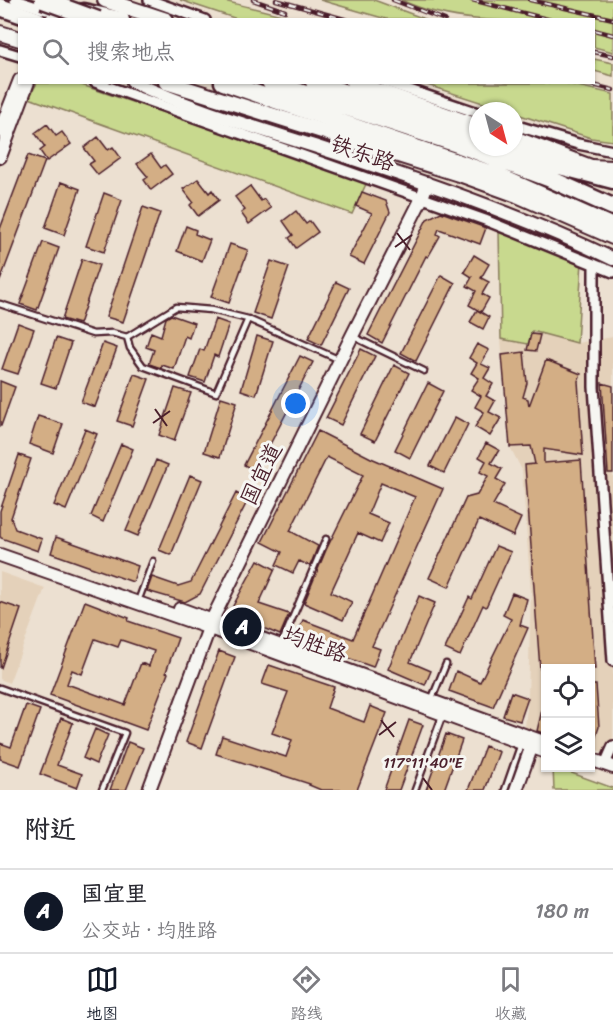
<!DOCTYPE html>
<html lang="zh">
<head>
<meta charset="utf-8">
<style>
  :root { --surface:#fff; --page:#f2f2f3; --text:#2b2b33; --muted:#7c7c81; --line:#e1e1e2; --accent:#111827 }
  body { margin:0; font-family:Sriracha,"LXGW WenKai TC",sans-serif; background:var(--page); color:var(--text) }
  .controls { position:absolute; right:18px; bottom:18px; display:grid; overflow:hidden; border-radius:0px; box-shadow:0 2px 4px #0004 }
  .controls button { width:54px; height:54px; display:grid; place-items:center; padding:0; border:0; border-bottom:2px solid var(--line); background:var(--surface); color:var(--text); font:30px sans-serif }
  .compass { position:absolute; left:469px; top:102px; width:54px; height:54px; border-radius:50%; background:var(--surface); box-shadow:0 2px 4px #0004; rotate:144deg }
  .you { position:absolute; left:296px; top:404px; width:21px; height:21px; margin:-15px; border:4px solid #fff; border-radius:50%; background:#1a73e8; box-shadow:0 0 0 9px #1a73e833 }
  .badge { display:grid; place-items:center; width:39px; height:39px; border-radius:50%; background:var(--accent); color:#fff; font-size:20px; font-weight:700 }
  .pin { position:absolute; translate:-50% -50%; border:3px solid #fff; box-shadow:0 2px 6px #0006 }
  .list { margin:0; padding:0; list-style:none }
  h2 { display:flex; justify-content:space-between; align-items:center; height:78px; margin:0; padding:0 24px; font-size:26px }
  h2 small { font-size:20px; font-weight:400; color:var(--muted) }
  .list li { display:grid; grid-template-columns:39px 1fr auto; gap:18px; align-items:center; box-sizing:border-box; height:84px; padding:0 24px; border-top:2px solid var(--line) }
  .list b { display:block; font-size:22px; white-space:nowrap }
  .list p { margin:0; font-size:20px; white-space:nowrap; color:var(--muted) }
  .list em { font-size:20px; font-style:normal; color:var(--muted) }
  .icon { flex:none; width:33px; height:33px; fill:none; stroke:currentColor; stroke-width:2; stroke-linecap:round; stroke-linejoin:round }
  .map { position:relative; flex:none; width:613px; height:790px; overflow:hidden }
  .search { position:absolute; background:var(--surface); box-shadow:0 2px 4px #0004; left:18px; right:18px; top:18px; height:66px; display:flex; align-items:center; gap:15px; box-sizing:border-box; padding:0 21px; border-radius:0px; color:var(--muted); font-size:22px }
  .sheet { height:162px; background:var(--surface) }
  nav { display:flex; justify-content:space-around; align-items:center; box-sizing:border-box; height:84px; border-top:2px solid var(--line); background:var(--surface); font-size:16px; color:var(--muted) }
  nav a { display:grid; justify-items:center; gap:3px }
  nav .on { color:var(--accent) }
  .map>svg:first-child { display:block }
</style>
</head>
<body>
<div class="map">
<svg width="613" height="790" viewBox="0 0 613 790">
  <rect width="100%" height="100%" fill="#ece0d1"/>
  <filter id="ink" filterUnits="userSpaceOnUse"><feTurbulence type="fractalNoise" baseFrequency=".0167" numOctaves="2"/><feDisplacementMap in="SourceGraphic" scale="12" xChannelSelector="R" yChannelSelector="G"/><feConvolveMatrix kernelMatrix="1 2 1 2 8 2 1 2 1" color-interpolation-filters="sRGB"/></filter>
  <g filter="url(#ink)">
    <path fill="#e4d1ba" d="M531 330 577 343 613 337V755L591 748 590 668H546L545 734 525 727 528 698 531 592 522 470 510 447 501 339 528 344Z
      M0 572 45 588 9 683 0 679Z"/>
    <path fill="#c8d98e" stroke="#897c5c" stroke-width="1.5" d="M180 0H220L298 19H237Z
      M320 0H374L425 19H386Z
      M401 0H613V52L594 47V20C530 20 460 28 401 0Z
      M594 59 613 63V76L594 71Z
      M37 83H76L367 182 352 214 29 98Z
      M421 83H565L613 94V141L591 138Z
      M499 231 582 261 577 343 532 331 528 344 501 339Z
      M553 768H558L613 788V790H554Z"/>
    <path fill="#d3ae85" stroke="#4a1f2b" stroke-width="1.5" fill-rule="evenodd" d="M47 124 56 136 62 132 71 144 47 161 40 151 45 147 35 133Z
      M98 137 108 150 113 147 121 158 98 175 89 164 94 161 84 148Z
      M151 154 161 168 165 165 172 174 151 190 144 180 148 177 137 164Z
      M28 155 45 161 0 281V229Z
      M198 179 209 193 212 190 219 200 198 216 190 205 193 202 183 189Z
      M61 182 80 189 64 235 45 228Z
      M250 186 261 201 264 199 271 208 249 224 241 213 245 210 235 197Z
      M362 192 386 201 390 212 364 264 349 257 372 213 356 206Z
      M104 193 122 200 104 252 86 246Z
      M143 207 160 213 123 322 106 317Z
      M296 211 306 224 310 221 318 232 296 248 289 238 293 235 283 221Z
      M441 212 486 228 480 244 439 229 437 234 440 236 428 257 426 256 382 343 368 335 427 219Z
      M186 226 196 230 195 234 210 240 202 261 177 251Z
      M43 242 59 248 37 310 20 304Z
      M230 244 248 250 229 303 211 297Z
      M474 255 489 264 481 278 489 282 482 294 489 298 481 312 469 305 476 291 467 286 472 277 464 272Z
      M82 259 99 265 79 324 62 319Z
      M271 261 289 267 271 319 253 313Z
      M441 275 455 283 416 361 401 353Z
      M336 282 349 288 321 345 308 339Z
      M477 310 489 317 483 329 470 322Z
      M171 315 194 323 189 338 185 336 174 369 162 365 161 368 149 364 154 350 146 347 151 332 161 336 166 318Z
      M215 319 229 324 218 357 214 355 205 382 190 377 200 349 204 351Z
      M18 323 34 329 18 374 2 369Z
      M531 334 540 335 536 351 527 350Z
      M257 336 273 341 256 395 241 390Z
      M56 338 71 343 56 388 41 383Z
      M103 343 117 348 95 407 81 402Z
      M477 344 489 350 481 364 490 368 484 378 493 384 486 396 495 401 489 412 501 418 490 436 475 427 484 412 475 407 481 396 471 390 479 378 471 373 477 363 469 358Z
      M361 349 375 356 341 425 326 418Z
      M524 352 527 383 523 397 528 399 529 406 546 360 581 374 578 381 583 455 544 449V463L581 460 595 669H540L525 465 535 464 531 446 510 447 502 355Z
      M300 356 313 362 256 471 244 465Z
      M394 365 409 373 375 441 360 434Z
      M134 374 149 379 132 426 117 421Z
      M0 381 15 387 1 426H0Z
      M428 383 443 391 410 458 395 450Z
      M602 383 613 386V473H608Z
      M175 388 191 393 174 441 159 435Z
      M221 397 237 402 220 457 204 452Z
      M38 416 63 424 53 453 29 444Z
      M455 417 468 424 444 473 430 466Z
      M85 429 97 434 66 510 54 505Z
      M318 431 371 458 443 489 372 646 380 649 373 667 295 639 303 620 353 639 415 497 381 483 368 514 389 523 380 543 358 533 331 592 352 602 343 620 304 603 326 550 363 475 327 457 290 531 318 546 310 566 299 561 293 573 276 565 282 552 262 542Z
      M486 443 499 450 491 463 502 469 496 479 505 484 493 505 521 518 513 536 479 520 449 587 429 578 466 498 477 495 488 476 480 472 486 461 479 457Z
      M121 444 133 449 103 522 91 516Z
      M19 455 31 459 11 518 15 529 42 539 38 551 1 538 0 536V511Z
      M156 460 168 465 138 536 126 531Z
      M190 475 202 480 171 555 159 550Z
      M236 493 248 500 200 594 185 602 147 591 152 577 178 586 191 582Z
      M56 537 138 566 133 582 51 553Z
      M496 546 511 552 486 607 483 605 460 656 445 649 469 597 472 599Z
      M258 560 275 569 259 604 289 614 280 635 239 618 233 606Z
      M512 593 527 599 520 625 528 628 493 707 449 691 456 671 480 682 511 619 503 615Z
      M419 596 435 603 410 662 431 671 425 685 388 669Z
      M85 601 129 618 128 621 178 638 166 672 168 673 146 730 50 695ZM95 639 118 647 121 640 154 651 149 666 141 663 125 705 67 684 72 670 82 674Z
      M0 602 21 609 1 668H0Z
      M219 651 235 657 202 748 186 742Z
      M269 665 334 687 327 708 364 722 370 706 387 713 357 790H321L309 785 310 784 216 754 222 736 286 757 292 740 272 733 288 692 262 684Z
      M591 685H596L599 727 592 748Z
      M511 692 528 698 520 721 503 716Z
      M26 705 40 710 20 766 0 759V743L11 747Z
      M543 706H546V734L537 731Z
      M61 718 73 723 57 765 82 774 77 788 40 774Z
      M409 720 423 725 399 790H384Z
      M95 729 108 735 96 764 83 758Z
      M446 734 462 740 444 790H426Z
      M128 742 143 748 126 790H110Z
      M485 746 499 752 485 790H468Z"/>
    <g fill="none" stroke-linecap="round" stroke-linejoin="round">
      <defs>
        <path id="lane" d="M0 304 93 334 112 333 127 337 130 348 143 366 216 393 248 319
          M127 337 176 307 211 310 248 319 340 360
          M354 337 424 371
          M140 596 153 561
          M281 645 326 539
          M0 688 125 733 102 790
          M431 701 446 664
          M415 790 443 714
          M505 790 521 744"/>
        <path id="street" d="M15 0 46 10
          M149 0 205 20
          M0 50 20 56
          M95 82 485 220 613 272
          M386 82 478 113
          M514 125 578 144 613 151
          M594 264V387L613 661
          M605 764 613 746"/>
        <path id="secondary" d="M52 20 60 0
          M133 82C191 109 254 127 314 146 416 179 517 213 613 259
          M0 131 20 80
          M0 157 28 82
          M590 166 613 167
          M0 555 210 628 546 752
          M180 609 546 743
          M590 759 613 767
          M149 790 212 620 352 336 422 198 427 183
          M516 790 534 740"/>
        <path id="primary" d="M105 0 166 20
          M0 33 20 39
          M166 82 462 175 517 195 613 237
          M353 82 478 126
          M514 138 599 170"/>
        <path id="highway" d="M0 7 37 20
          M83 12 121 20
          M223 82 498 176 613 227
          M270 82 460 145 548 178 613 207
          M314 82 478 138
          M505 147 556 165 613 180"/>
      </defs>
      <use href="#lane" stroke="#4a1f2b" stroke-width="9"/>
      <use href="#street" stroke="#4a1f2b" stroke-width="14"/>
      <use href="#secondary" stroke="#4a1f2b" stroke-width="16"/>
      <use href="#primary" stroke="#4a1f2b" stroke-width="18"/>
      <use href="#highway" stroke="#4a1f2b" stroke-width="21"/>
      <use href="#lane" stroke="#f6f6f2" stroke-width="4.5"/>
      <use href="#street" stroke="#f6f6f2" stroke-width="9"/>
      <use href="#secondary" stroke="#f6f6f2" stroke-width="12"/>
      <use href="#primary" stroke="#f6f6f2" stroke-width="14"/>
      <use href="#highway" stroke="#f6f6f2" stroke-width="16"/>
      <defs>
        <path id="rail" d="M253 0 285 11
          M276 0 348 20
          M393 0 445 20
          M472 0 551 20
          M530 0 613 19
          M594 30 613 35
          M594 52 613 56
          M581 82 613 90"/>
      </defs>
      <use href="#rail" stroke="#4a1f2b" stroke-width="4.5"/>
      <use href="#rail" stroke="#f6f6f2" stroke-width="2" stroke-dasharray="7" stroke-linecap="butt"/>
      <defs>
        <path id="highway-bridge" d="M43 0 98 20"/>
      </defs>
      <use href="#highway-bridge" stroke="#4a1f2b" stroke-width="21" stroke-linecap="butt"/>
      <use href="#highway-bridge" stroke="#f6f6f2" stroke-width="16"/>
    </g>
  </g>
  <path fill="none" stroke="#4a1f2b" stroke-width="2" d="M397 233 410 250M395 247 412 235M155 409 167 426M153 423 170 411M381 720 394 737M379 735 396 722M423 778 432 790"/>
  <g text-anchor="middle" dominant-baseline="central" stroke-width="6" stroke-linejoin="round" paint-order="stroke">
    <g font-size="22" fill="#4a1f2b" stroke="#f6f6f2">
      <text transform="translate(363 153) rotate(19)">铁东路</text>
      <text transform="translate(261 474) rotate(-64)">国宜道</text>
      <text transform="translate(315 644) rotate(20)">均胜路</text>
    </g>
  </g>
  <g font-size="15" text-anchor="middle" fill="#4a1f2b" stroke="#f6f6f2" stroke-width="6" stroke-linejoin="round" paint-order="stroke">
    <text x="423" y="768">117°11'40"E</text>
  </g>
</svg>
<div class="controls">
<button><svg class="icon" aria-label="locate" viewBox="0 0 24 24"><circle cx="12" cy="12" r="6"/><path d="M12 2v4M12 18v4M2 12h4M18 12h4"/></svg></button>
<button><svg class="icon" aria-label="layers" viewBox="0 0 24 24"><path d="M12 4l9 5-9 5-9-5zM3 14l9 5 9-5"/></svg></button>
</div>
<svg class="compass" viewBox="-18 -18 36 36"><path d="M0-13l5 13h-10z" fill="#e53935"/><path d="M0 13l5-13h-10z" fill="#7c7c81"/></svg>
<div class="you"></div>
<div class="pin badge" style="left:242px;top:627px">A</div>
<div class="search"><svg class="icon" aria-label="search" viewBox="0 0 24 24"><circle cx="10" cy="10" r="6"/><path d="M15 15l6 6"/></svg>搜索地点</div>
</div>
<section class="sheet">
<h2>附近<small></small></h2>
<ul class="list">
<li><span class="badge">A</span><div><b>国宜里</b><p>公交站 · 均胜路</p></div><em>180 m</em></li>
</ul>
</section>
<nav>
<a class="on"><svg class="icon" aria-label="map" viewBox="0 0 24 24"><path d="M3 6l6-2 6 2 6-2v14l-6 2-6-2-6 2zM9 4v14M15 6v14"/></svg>地图</a>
<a><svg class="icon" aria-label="directions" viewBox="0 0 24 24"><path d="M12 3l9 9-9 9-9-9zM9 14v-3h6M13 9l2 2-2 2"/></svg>路线</a>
<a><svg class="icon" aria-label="saved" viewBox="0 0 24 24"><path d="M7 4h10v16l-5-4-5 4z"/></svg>收藏</a>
</nav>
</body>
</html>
